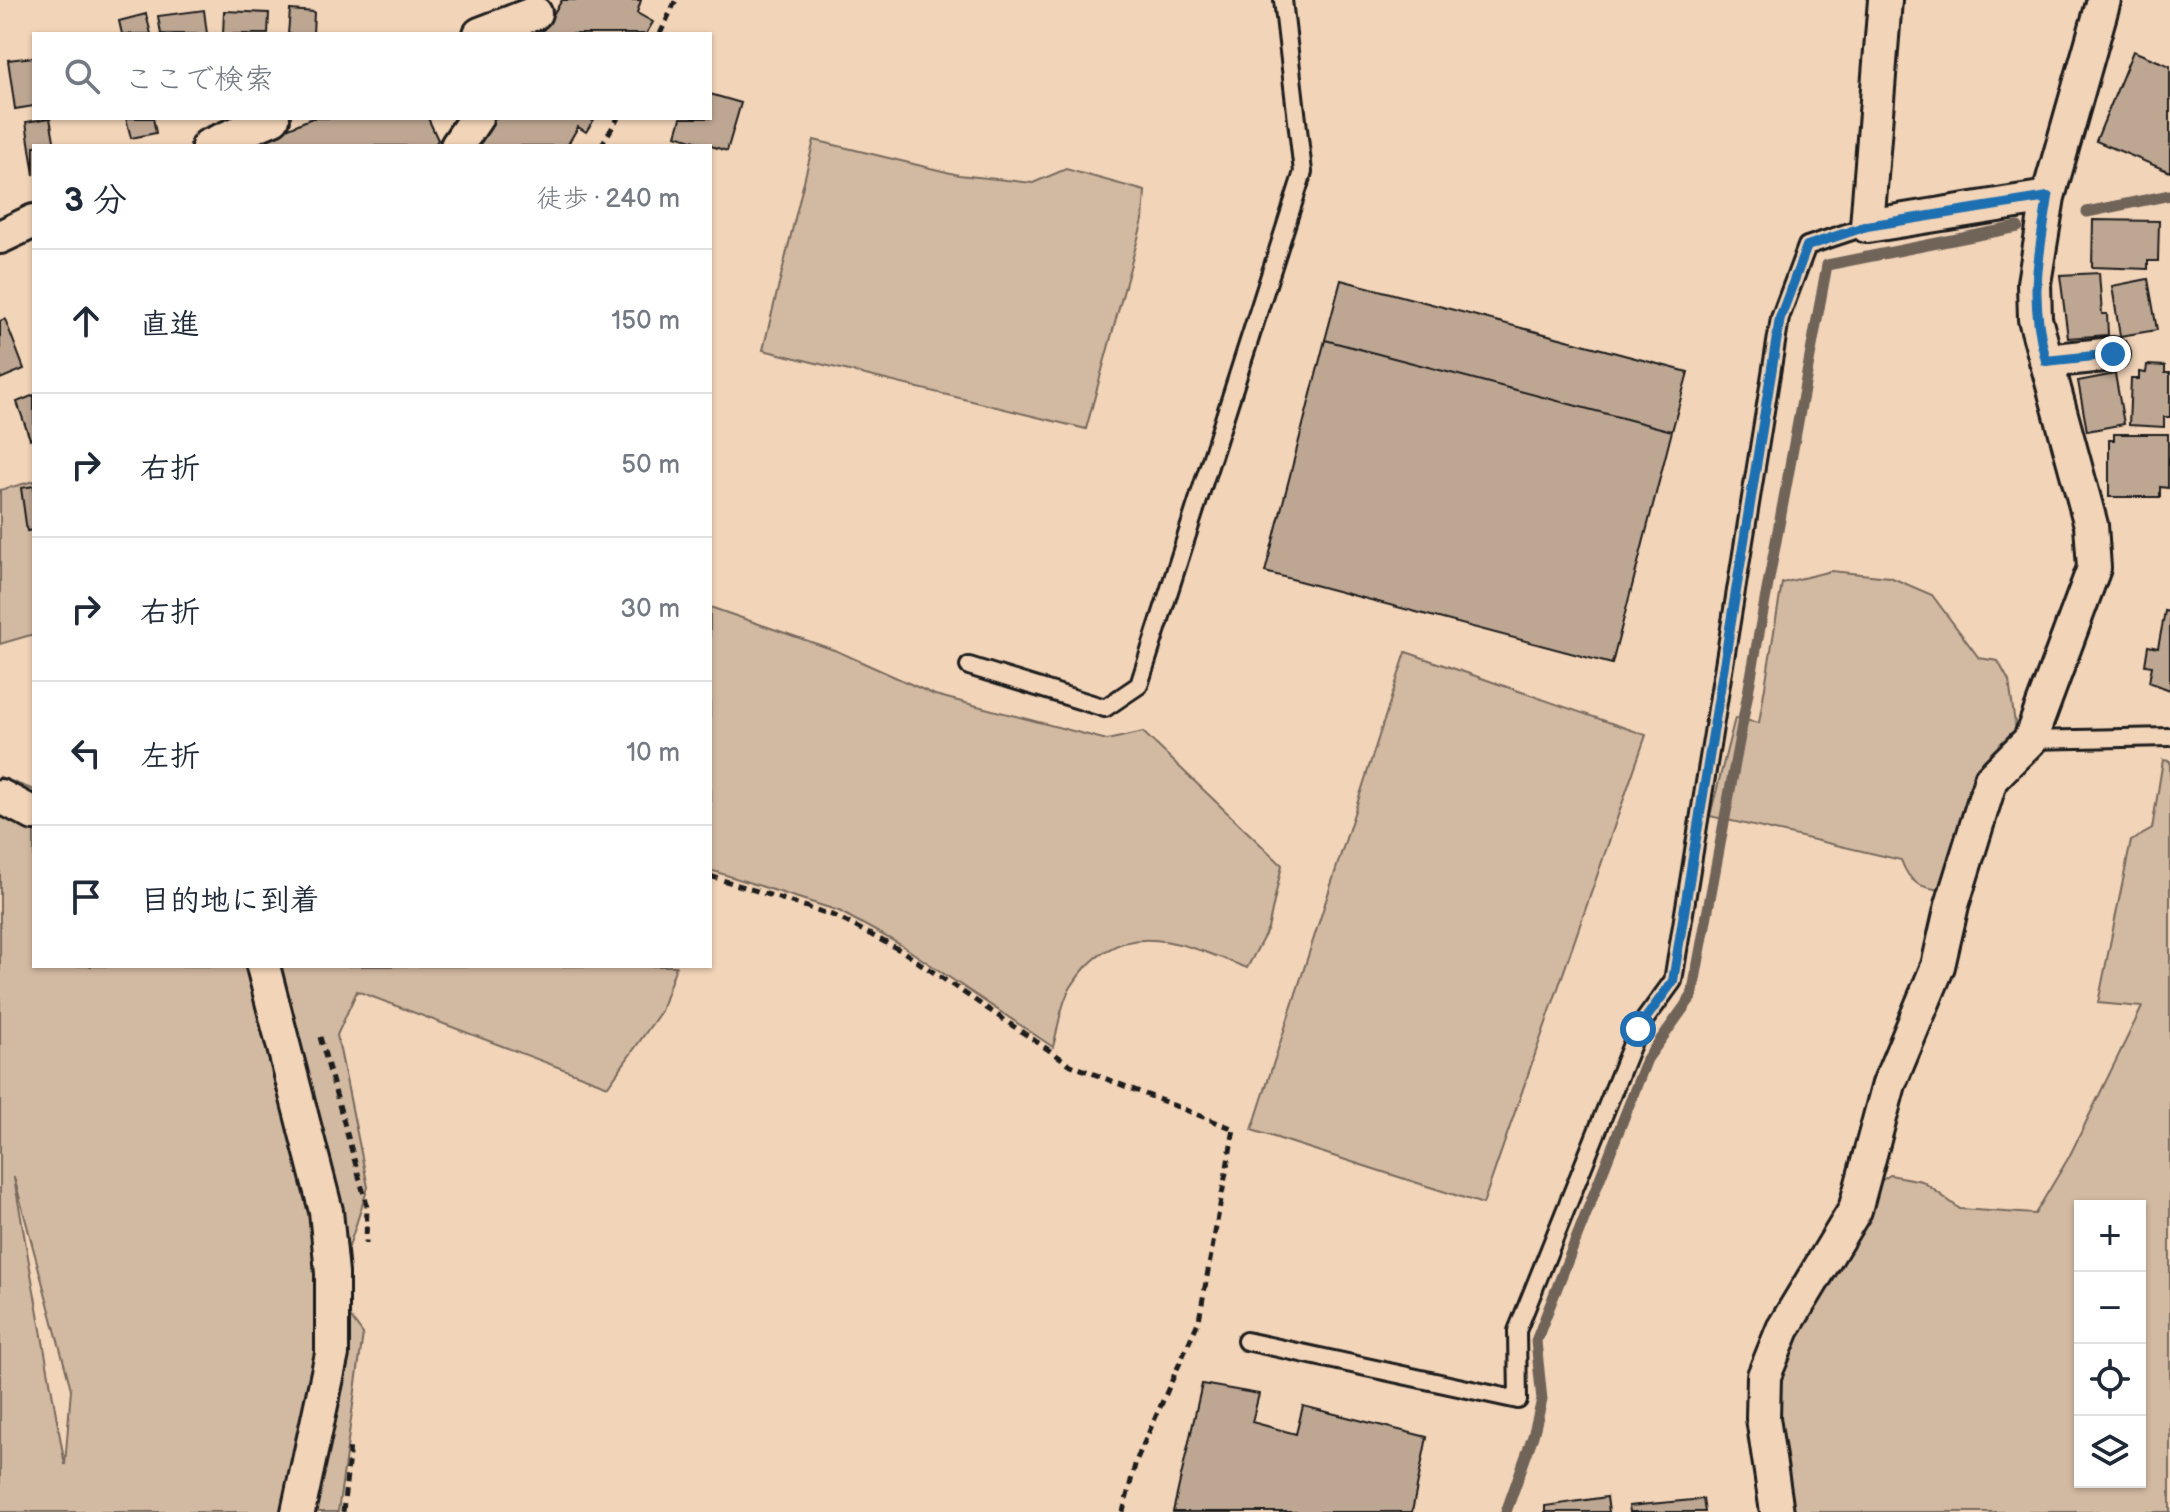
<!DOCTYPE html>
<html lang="ja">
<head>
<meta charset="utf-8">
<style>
  :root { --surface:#fff; --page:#f2f2f3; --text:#1f2937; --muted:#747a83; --line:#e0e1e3 }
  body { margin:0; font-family:"Balsamiq Sans","Klee One",sans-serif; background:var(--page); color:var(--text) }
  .controls { position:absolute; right:24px; bottom:24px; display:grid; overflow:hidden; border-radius:0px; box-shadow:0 2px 6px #0004 }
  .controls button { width:72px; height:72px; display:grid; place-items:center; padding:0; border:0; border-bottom:2px solid var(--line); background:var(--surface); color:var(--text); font:40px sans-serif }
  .stop { position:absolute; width:24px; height:24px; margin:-18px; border:6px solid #1f6fb2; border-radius:50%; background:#fff }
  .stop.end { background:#1f6fb2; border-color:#fff; box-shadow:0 2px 8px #0008 }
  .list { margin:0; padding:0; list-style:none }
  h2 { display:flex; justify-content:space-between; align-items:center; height:104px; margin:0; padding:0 32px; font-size:34px }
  h2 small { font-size:26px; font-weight:400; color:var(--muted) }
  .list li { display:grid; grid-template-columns:52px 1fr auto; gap:24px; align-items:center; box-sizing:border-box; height:144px; padding:0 32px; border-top:2px solid var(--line) }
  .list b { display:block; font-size:30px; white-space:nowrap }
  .list em { font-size:26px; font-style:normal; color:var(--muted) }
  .icon { flex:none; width:44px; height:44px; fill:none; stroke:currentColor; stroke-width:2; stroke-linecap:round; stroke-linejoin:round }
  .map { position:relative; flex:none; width:2170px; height:1512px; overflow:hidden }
  .search { position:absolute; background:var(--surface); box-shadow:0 2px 6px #0004; left:32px; top:32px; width:680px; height:88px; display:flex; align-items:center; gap:20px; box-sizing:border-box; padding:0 28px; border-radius:0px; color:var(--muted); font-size:30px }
  .panel { position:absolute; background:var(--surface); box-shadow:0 2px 6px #0004; left:32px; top:144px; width:680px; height:824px; border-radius:0px }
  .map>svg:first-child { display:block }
</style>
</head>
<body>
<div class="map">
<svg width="2170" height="1512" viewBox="0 0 2170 1512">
  <rect width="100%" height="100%" fill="#f2d4b8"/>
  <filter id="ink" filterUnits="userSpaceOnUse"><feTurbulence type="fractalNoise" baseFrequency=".0125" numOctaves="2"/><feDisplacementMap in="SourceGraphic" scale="16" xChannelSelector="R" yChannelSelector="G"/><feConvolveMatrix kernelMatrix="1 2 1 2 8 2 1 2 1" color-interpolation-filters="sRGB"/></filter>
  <g filter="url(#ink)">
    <path fill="#d2b9a1" stroke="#776a5e" stroke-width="2" fill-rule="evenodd" d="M814 140 959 175 1033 183 1066 169 1145 191 1143 220 1086 429 763 350Z
      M34 481V634L0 644V490Z
      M1831 571 1890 577 1932 595 1979 658 1998 661 2009 681 2016 731 1985 774 1945 891C1920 887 1910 885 1901 860L1710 816 1735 718 1759 723 1782 583Z
      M710 607 837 651 935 695 1107 740 1143 732 1282 865 1268 929 1247 968C1182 943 1118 912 1071 987 1061 1003 1058 1029 1053 1047L901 945 839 911 710 870Z
      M1406 652 1646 735 1483 1204 1252 1130Z
      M2163 760 2170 761V1512H1778L1773 1406 1799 1271 1841 1207 1890 1175 1922 1181 1960 1209 2035 1214 2069 1157 2142 1007 2098 1003 2131 841 2152 829ZM2080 1206H2140V1482H2080Z
      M0 777 34 790V966H676L661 1011 608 1086 357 991 337 1035 368 1187 346 1256V1311L363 1334 338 1512H0ZM14 1177 71 1389 65 1465 14 1178Z"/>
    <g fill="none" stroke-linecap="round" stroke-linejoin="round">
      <path stroke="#6f6359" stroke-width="11" d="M2087 212 2170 195
        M1506 1512 1533 1436 1542 1400 1536 1341 1647 1059 1692 996 1827 265 2018 227"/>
    </g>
    <path fill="#bda692" stroke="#1c1c1c" stroke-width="2" d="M562 0H641L637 13 653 22 646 34H541Z
      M204 10 207 34H161L158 16Z
      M290 10 314 12 313 34H288Z
      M224 11 269 13 268 34H223Z
      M146 14 151 34H122L119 21Z
      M2133 51 2170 66V172L2096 141Z
      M34 57V106L15 109 8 60Z
      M710 94 741 103 727 151 676 135 681 118H710Z
      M50 118 55 146H34V175L26 122Z
      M126 118H153L156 133 131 138Z
      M312 118H428L438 140 434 146H247Z
      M489 118H595L586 132 578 127 567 146H477L492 123Z
      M2093 220 2159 221 2158 261H2148V269L2092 267Z
      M2099 273 2102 314H2107L2108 335 2068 338 2060 275Z
      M2148 279 2157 330 2120 336 2112 286Z
      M1341 280 1688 372 1672 431 1325 340Z
      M5 319 24 369 0 379V321Z
      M1325 340 1672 431 1612 664 1265 572Z
      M2147 365 2165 366V373H2170V417H2164V427L2129 425 2131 379H2139V372L2146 373Z
      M2115 374 2124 424 2087 431 2078 381Z
      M34 395V438L30 439 17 402Z
      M2114 434H2168V488L2160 487V497H2109V440H2114Z
      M34 486V530L27 531 21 488Z
      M2165 611 2170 612V690L2149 682 2152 666 2145 665 2148 646 2158 648Z
      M1202 1384 1259 1394 1252 1422 1296 1434 1303 1406 1427 1437 1412 1512H1173Z
      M1607 1497 1609 1512H1545V1506Z
      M1703 1499 1705 1512H1630L1629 1506Z"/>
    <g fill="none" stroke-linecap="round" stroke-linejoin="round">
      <defs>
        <path id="service" d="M969 666 1105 708 1139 685 1303 172 1283 0
          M2030 740 2170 737
          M1246 1341 1518 1400 1517 1331 1638 1029 1673 981 1780 318 1807 246 1867 226"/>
        <path id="minor" d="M1885 0 1867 226 2048 197 2104 0
          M480 34 535 13
          M208 146 273 118
          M457 146 476 118
          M0 237 34 221
          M2046 361 2113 354
          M0 796 34 814
          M263 966 326 1211 332 1273V1354L298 1512
          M1777 1512 1763 1418 1764 1376 1783 1329 1855 1210 1889 1084 1938 966 1952 905 1991 779 2030 740 2094 568 2091 525 2035 319 2034 283 2048 197"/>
      </defs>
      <use href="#service" stroke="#1c1c1c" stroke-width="22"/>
      <use href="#minor" stroke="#1c1c1c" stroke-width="38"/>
      <path stroke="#1c1c1c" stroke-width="5" stroke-dasharray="8 6" stroke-linecap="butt" d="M660 34 676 0
        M601 146 618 118
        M710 876 835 916 902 951 1071 1065 1234 1129 1199 1320 1136 1461 1123 1512
        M320 1037 367 1205 366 1244
        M343 1512 350 1445"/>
      <use href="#service" stroke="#f2d4b8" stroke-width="16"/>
      <use href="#minor" stroke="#f2d4b8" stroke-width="32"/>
    </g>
  </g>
  <g fill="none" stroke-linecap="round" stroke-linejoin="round" filter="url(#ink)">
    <path stroke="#1f6fb2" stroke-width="10" d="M1638 1029 1673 981 1780 318 1807 246 1867 226 2048 197C2038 263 2029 295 2046 361L2113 354"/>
  </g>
</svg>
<div class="controls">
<button>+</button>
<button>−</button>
<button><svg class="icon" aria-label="locate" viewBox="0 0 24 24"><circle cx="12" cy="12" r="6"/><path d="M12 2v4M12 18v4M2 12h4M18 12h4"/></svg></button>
<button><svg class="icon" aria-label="layers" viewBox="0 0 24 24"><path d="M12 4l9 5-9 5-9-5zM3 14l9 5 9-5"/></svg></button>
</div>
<div class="stop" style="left:1638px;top:1029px"></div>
<div class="stop end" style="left:2113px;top:354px"></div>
<div class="search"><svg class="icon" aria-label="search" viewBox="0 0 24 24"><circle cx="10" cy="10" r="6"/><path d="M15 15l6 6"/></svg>ここで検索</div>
<section class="panel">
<h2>3 分<small>徒歩 · 240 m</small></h2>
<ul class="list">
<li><svg class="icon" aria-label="ahead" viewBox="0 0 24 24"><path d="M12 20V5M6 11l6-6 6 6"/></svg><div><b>直進</b></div><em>150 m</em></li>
<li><svg class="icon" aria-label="right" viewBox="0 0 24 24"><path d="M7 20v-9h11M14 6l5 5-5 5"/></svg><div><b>右折</b></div><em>50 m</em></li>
<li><svg class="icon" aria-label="right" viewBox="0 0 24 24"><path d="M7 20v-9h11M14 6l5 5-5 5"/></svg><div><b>右折</b></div><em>30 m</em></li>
<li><svg class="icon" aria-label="left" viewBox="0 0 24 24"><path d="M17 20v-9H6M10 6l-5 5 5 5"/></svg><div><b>左折</b></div><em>10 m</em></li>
<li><svg class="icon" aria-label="arrive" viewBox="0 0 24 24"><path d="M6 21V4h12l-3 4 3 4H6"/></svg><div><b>目的地に到着</b></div></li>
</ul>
</section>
</div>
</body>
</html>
